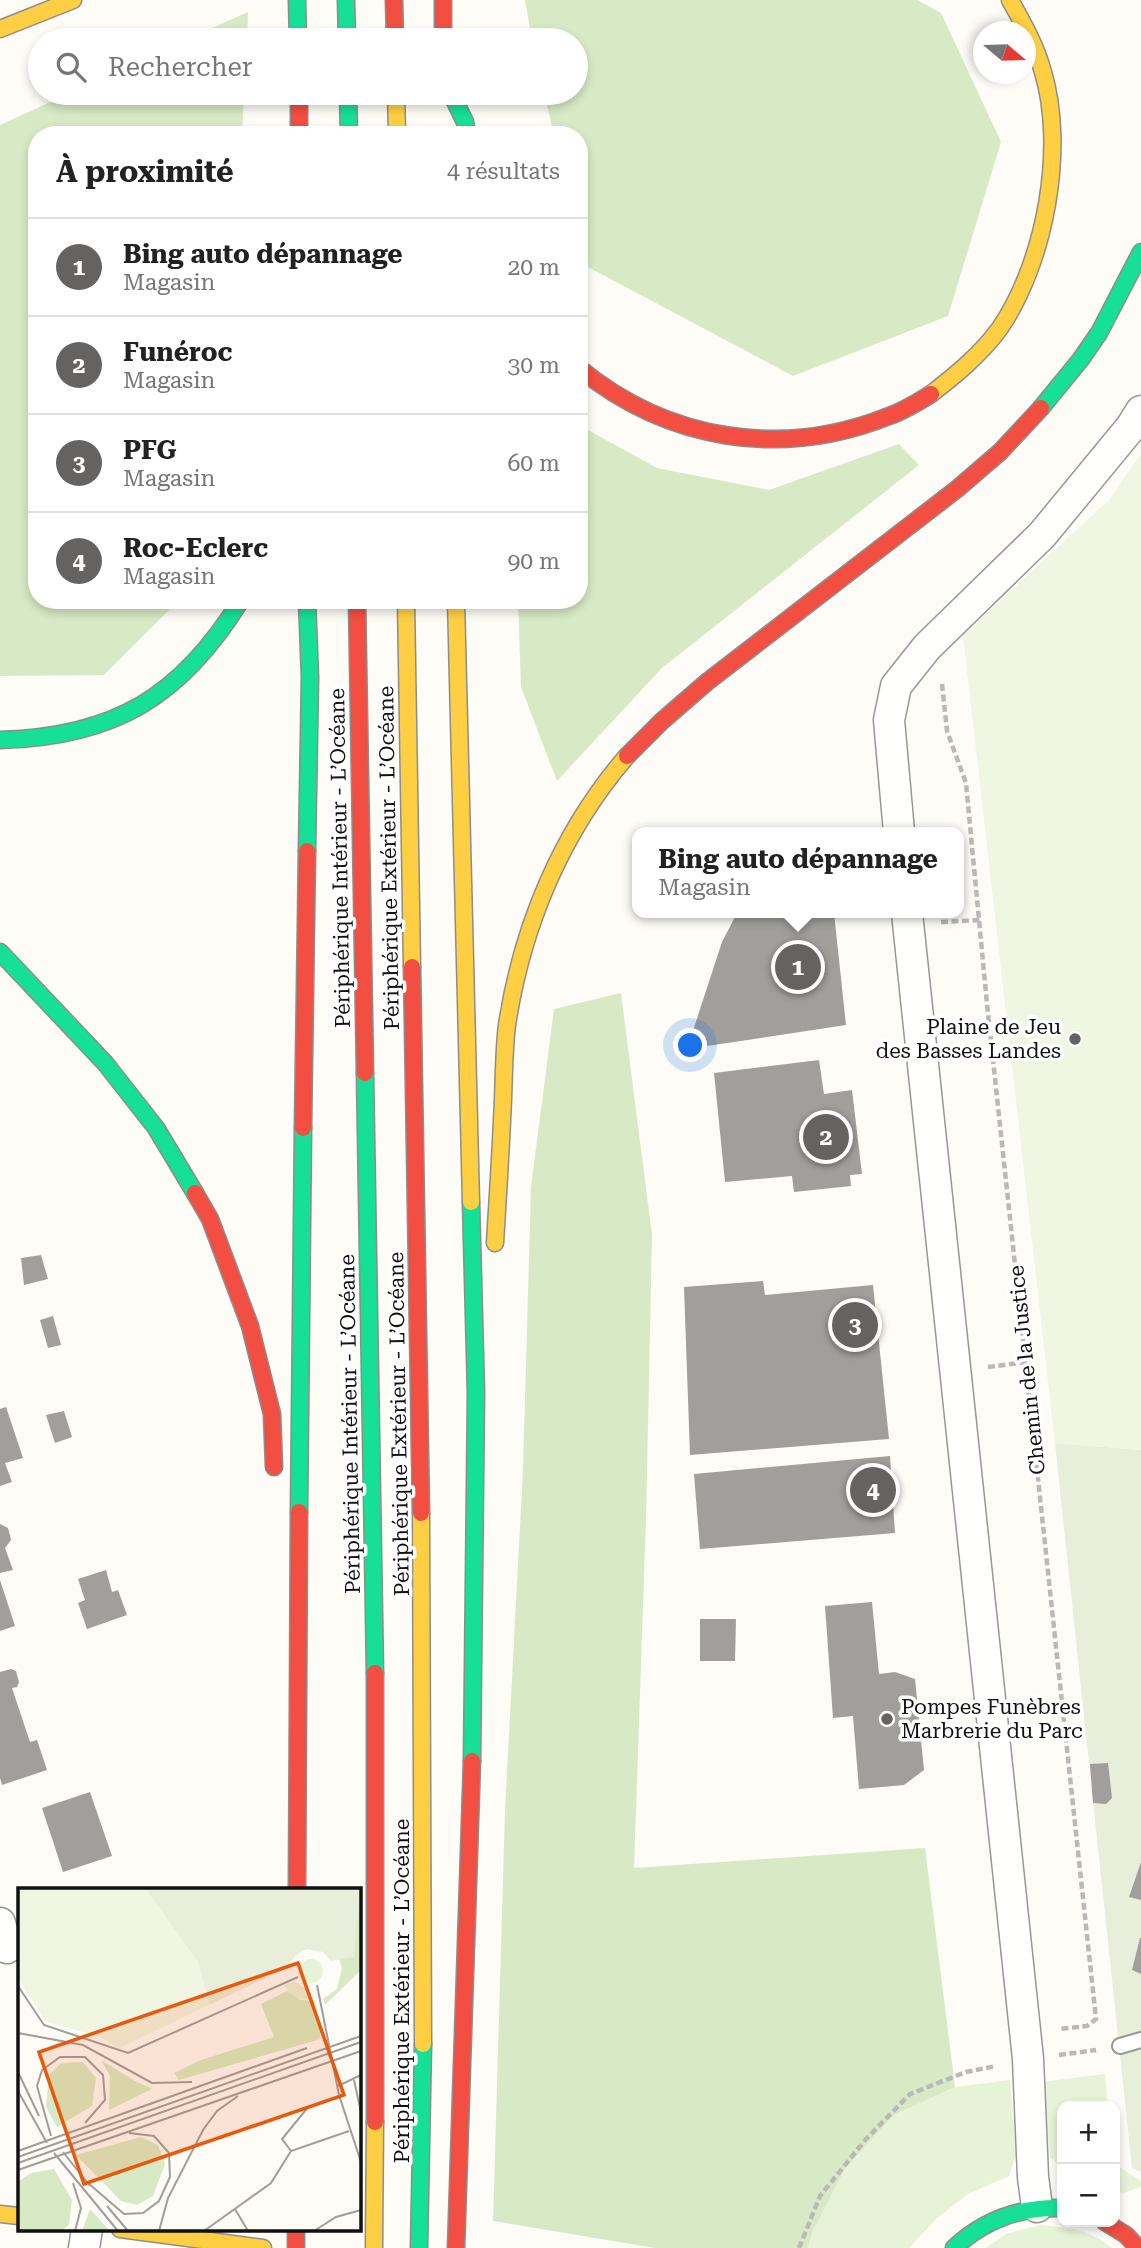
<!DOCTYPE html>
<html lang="fr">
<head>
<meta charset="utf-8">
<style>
  :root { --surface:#fff; --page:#f6f6f6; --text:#222; --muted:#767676; --line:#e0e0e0; --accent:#646362 }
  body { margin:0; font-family:"Roboto Serif",serif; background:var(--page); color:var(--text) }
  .controls { position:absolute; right:21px; bottom:21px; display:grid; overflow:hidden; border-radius:14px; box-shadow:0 4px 10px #0003 }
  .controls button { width:63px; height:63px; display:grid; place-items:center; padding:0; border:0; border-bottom:2px solid var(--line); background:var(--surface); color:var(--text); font:35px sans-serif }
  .compass { position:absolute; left:973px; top:21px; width:63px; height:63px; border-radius:50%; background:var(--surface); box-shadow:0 4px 10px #0003; rotate:109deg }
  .you { position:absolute; left:691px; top:1046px; width:24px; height:24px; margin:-18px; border:5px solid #fff; border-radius:50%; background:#1a73e8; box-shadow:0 0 0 10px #1a73e833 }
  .badge { display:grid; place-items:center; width:46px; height:46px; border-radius:50%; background:var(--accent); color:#fff; font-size:23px; font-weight:700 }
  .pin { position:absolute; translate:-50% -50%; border:4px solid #fff; box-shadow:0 2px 7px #0006 }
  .popup { position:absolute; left:632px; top:827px; width:332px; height:91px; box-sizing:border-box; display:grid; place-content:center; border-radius:14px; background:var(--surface); filter:drop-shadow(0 2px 5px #0005); font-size:23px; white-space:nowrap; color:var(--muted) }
  .popup b { font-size:26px; color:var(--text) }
  .popup::after { content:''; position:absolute; left:50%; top:100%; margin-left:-14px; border:14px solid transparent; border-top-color:var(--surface) }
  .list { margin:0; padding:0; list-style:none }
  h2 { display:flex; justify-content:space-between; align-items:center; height:91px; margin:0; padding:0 28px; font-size:30px }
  h2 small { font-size:23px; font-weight:400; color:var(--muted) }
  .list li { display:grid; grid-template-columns:46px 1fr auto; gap:21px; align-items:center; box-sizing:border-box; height:98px; padding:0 28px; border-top:2px solid var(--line) }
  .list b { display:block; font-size:26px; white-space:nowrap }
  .list p { margin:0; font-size:23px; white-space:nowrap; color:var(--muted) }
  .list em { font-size:23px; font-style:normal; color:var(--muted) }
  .icon { flex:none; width:38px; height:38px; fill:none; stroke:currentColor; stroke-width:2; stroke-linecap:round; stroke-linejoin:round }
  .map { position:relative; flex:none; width:1141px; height:2248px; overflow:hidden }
  .search { position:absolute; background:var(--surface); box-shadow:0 4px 10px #0003; left:28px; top:28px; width:560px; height:77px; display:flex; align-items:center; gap:18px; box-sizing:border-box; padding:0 24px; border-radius:38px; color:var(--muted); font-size:26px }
  .panel { position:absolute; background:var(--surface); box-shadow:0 4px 10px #0003; left:28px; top:126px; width:560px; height:483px; border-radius:28px }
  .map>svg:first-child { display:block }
</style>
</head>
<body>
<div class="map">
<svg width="1141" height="2248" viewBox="0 0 1141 2248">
  <rect width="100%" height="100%" fill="#fdfcf7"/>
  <path fill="#e7f3d7" d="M1105 2074 1108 2106H1062V2168L1050 2157 1042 2082Z
    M1010 2080 1016 2155 1009 2176 968 2194 936 2219 909 2248H808L812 2233 845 2169 894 2115 955 2087Z
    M1115 2164 1141 2181V2187L1123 2193 1115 2190Z
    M1040 2225C1065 2227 1092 2230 1112 2248H986L1006 2234Z"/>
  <path fill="#d8eac5" d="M525 0H917L941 13 1001 142 948 316 793 376 586 266 579 237V135H554L544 93H576V40H532Z
    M248 12 247 40H185Z
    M70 93H244L242 135H37V600H179L104 675 0 676V125Z
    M579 425 657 468 769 490 899 444 919 465 662 668 557 781 521 687 518 600H579Z
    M621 993 652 1235 646 1519 634 1868 925 1848 955 2087 894 2115 845 2169 812 2233 808 2248H655L493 2221 505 1811 523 1470 531 1187 554 1009Z"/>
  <path fill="#e9eedb" d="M1055 1443 1141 1450V2172L1132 2168Z"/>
  <path fill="#f0f6e1" d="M1141 454V1450L1055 1443 963 635 1109 500Z"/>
  <path fill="#a19f9c" d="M737 913H834L846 1025 687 1049 722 942Z
    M819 1060 824 1094 852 1090 862 1174 850 1175 851 1186 794 1192 792 1176 725 1182 714 1073Z
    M41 1255 48 1279 24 1285 21 1258Z
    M763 1281 765 1295 873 1285 889 1439 690 1455 684 1287Z
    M53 1316 61 1345 48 1348 40 1320Z
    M6 1407 23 1458 5 1463 12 1482 0 1486V1409Z
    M64 1411 72 1437 55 1443 46 1415Z
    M890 1456 895 1533 700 1549 694 1474Z
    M0 1524 8 1528 11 1540 5 1548 13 1570 0 1573Z
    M106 1570 112 1592 118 1590 127 1615 87 1629 78 1603 85 1600 78 1579Z
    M0 1580 15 1626 0 1631Z
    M872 1602 879 1674 895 1672 915 1679 924 1770 904 1785 859 1789 853 1716 833 1718 825 1606Z
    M700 1619H736L735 1661H700Z
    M11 1669 16 1671 19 1682 17 1687 12 1688 30 1742 37 1740 47 1770 2 1785 0 1778V1672Z
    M1108 1763 1112 1798 1106 1804 1093 1803 1090 1764Z
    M90 1792 112 1856 63 1872 42 1808Z
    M1141 1862V1900L1129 1897Z
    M1140 1938H1141V1974L1132 1970Z"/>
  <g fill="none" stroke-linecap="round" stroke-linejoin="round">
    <defs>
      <path id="lane" d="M1120 2046 1141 2040"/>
      <path id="street" d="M899 832 889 720 896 686 927 647 1042 535 1131 427 1141 411
        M907 913 1028 2059 1033 2177 1037 2207
        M0 1923 7 1948
        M84 2248 87 2229"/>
      <path id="fast" d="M297 0 298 40
        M346 0 347 40
        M348 93 349 135
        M451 93 465 122 467 135
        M1041 408 1081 359 1099 333 1141 252
        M307 600 310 677 307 851
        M0 740C114 737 181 697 241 600
        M0 952 105 1063 156 1128 195 1193
        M365 1073 375 1673
        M471 1202 476 1393 472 1761
        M299 1512 303 1128
        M419 2248 423 2044
        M954 2248C985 2219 1020 2207 1062 2208"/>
      <path id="slow" d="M0 29 73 0
        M396 93 397 135
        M931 394C957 374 981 354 1000 328 1045 262 1066 149 1043 72 1036 46 1023 23 1010 0
        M406 600 412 967
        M456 600 471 1202
        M495 1243C498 1195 501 1147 503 1099 504 1074 504 1049 507 1025 522 926 562 831 627 756
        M421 1513 423 2044
        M0 2214 19 2216
        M120 2229 263 2248
        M374 2248 375 2122"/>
      <path id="jam" d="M394 0 395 40
        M443 0V40
        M299 93V135
        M579 368C668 441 782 459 889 416 904 411 918 402 931 394
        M357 600 365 1073
        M627 756 662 721 707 682 957 489 1000 452 1041 408
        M412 967 421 1513
        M303 1128 307 851
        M195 1193 210 1219 250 1326 272 1414 274 1467
        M297 1889 299 1512
        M375 2122V1673
        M1105 2222 1126 2235 1138 2248
        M296 2229V2248
        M456 2248 472 1761"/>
    </defs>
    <use href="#lane" stroke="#979795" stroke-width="18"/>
    <use href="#street" stroke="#979795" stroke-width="33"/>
    <use href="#fast" stroke="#8e8d8b" stroke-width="19"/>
    <use href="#slow" stroke="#8e8d8b" stroke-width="19"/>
    <use href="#jam" stroke="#8e8d8b" stroke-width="19"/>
    <path stroke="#b9b9b8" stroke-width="4.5" stroke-dasharray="7 3.5" stroke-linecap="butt" d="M942 684 947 731 966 783 987 1004 1096 2019 1087 2026 1059 2029
      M941 922 980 920
      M988 1367 1027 1362
      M1059 2055 1096 2050
      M799 2248 820 2196 866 2139 910 2094 966 2072 996 2066"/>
    <use href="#lane" stroke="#fffffe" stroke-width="14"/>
    <use href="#street" stroke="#fffffe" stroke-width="30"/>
    <use href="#fast" stroke="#16e098" stroke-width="16"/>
    <use href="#slow" stroke="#ffcf43" stroke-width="16"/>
    <use href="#jam" stroke="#f24e42" stroke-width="16"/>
  </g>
  <g fill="#646362" stroke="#fff" stroke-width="2.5">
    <circle cx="1075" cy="1039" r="7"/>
    <circle cx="887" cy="1719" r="7"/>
  </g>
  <g text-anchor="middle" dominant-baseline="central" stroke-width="7" stroke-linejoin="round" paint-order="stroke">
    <g font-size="21" fill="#111" stroke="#fff">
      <text transform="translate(340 858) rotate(-91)">Périphérique Intérieur - L’Océane</text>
      <text transform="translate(389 858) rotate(-91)">Périphérique Extérieur - L’Océane</text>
      <text transform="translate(1027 1370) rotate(-96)">Chemin de la Justice</text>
      <text transform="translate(350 1424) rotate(-91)">Périphérique Intérieur - L’Océane</text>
      <text transform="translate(399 1424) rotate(-91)">Périphérique Extérieur - L’Océane</text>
      <text transform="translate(402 1991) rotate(-90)">Périphérique Extérieur - L’Océane</text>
    </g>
    <g font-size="21" fill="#111" stroke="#fff" text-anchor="end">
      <text x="1061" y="1027">Plaine de Jeu<tspan x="1061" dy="24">des Basses Landes</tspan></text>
      <text x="901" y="1707" text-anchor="start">Pompes Funèbres<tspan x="901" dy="24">Marbrerie du Parc</tspan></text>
    </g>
  </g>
  <g transform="translate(18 1888)">
    <rect width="343" height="343" fill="#fdfcf7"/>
    <path d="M281 83a12 12 0 1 1 24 0a12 12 0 1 1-24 0ZM277 93 293 105 297 113 275 109 266 97Z" fill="#e7f3d7"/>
    <path d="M343 0V82L307 117 305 111 319 101 324 80 318 61ZM269 103 283 112 297 113 303 151 161 192 156 185 183 172 256 149 243 116ZM83 172 117 193 134 201 91 222 92 188ZM65 174 78 190 74 218 39 239 28 219 31 187 43 175ZM123 249 140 257 147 276 135 308 119 317 103 313 58 267ZM36 281 54 312 51 337 43 343H0V294L13 285ZM72 321 91 342 64 343Z" fill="#d8eac5"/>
    <path d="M127 0H343L336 69 313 73 305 64 288 61 277 68 271 79 191 117 180 74Z" fill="#e9eedb"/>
    <path d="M0 0H127L180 74 191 117 101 160 80 148 29 134 0 91Z" fill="#f0f6e1"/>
    <path fill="none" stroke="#9f9e9b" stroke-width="2" d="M299 97 321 207 343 274M0 98 26 137 110 165 280 89M0 145 65 157 134 195 174 194M0 184 21 228M336 192 343 224M320 198 343 187M0 203 29 255M33 248 19 198 24 182 42 169H67L85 187 87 212 67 235M0 263 289 160M273 263 264 251 291 218M45 264 72 298M36 265 100 343M0 269 343 148M0 275 343 154M0 282 343 163M55 295 63 320 57 343M70 295 106 326 125 325 141 313 152 289 151 265 136 248 111 245M89 318 110 343M217 321 230 343M141 343 150 310 185 242 199 223 220 208M186 343 253 295 273 263 331 243M296 343 318 329 343 322"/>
    <path fill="#e8590c" fill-opacity="0.15" stroke="#e8590c" stroke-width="3.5" d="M280 75 326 207 66 296 21 164Z"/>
    <rect width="343" height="343" fill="none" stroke="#111" stroke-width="3.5"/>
  </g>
</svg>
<div class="controls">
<button>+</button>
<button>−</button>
</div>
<svg class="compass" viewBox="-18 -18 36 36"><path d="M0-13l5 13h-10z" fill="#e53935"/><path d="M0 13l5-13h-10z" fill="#767676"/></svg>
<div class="you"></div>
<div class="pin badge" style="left:798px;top:967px">1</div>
<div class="popup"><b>Bing auto dépannage</b>Magasin</div>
<div class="pin badge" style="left:826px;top:1137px">2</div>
<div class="pin badge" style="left:855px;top:1325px">3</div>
<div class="pin badge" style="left:873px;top:1490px">4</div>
<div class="search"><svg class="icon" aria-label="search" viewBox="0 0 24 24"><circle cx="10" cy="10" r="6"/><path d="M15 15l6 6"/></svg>Rechercher</div>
<section class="panel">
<h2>À proximité<small>4 résultats</small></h2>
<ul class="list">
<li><span class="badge">1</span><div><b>Bing auto dépannage</b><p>Magasin</p></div><em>20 m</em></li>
<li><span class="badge">2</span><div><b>Funéroc</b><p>Magasin</p></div><em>30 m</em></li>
<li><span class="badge">3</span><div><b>PFG</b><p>Magasin</p></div><em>60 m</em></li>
<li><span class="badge">4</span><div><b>Roc-Eclerc</b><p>Magasin</p></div><em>90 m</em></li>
</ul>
</section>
</div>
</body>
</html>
